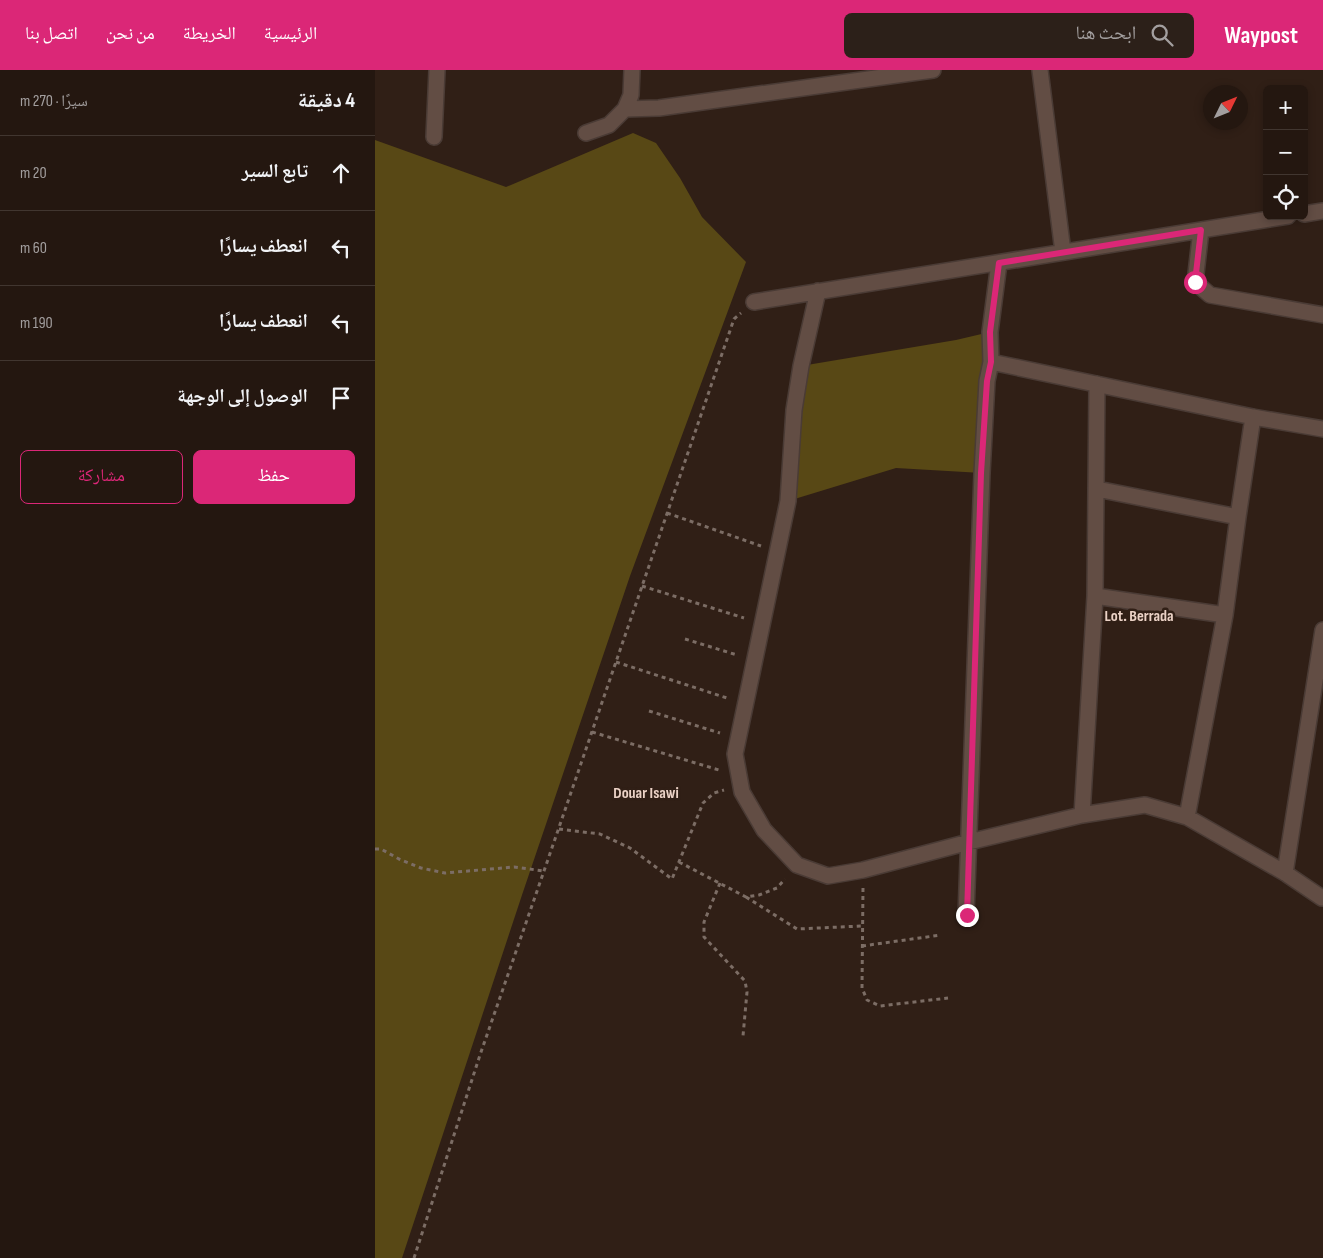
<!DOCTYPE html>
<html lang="ar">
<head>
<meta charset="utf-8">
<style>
  :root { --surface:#241710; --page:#2c2019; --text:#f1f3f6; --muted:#a39f9f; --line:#413630; --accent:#db2777 }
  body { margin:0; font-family:"Sofia Sans Condensed","Noto Naskh Arabic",sans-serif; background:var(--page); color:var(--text); direction:rtl }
  .controls { position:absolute; right:15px; top:15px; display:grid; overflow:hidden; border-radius:8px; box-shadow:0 2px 8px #0003 }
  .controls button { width:45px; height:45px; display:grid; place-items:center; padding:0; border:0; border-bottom:1px solid var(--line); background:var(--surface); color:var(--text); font:25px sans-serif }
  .compass { position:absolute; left:828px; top:15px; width:45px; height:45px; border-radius:50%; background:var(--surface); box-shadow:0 2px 8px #0003; rotate:47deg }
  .stop { position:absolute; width:15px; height:15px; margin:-11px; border:4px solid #db2777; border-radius:50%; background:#fff }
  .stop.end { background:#db2777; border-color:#fff; box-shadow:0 1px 5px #0008 }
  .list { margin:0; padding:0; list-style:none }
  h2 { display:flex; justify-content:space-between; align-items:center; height:65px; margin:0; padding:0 20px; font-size:21px }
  h2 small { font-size:16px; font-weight:400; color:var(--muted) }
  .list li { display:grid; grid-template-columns:32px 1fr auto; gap:15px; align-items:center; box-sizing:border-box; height:75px; padding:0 20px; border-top:1px solid var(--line) }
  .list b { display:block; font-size:19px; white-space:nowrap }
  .list em { font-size:16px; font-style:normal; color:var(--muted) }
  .actions { display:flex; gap:10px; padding:15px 20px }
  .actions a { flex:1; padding:11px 0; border:1px solid var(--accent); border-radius:8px; text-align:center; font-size:18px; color:var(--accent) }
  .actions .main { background:var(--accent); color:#fff }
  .icon { flex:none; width:28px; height:28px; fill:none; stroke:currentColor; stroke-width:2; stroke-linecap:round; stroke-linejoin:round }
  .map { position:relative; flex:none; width:948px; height:1188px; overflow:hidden; direction:ltr }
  header { display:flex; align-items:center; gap:30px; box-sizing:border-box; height:70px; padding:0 25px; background:var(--accent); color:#fff }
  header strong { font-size:24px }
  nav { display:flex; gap:28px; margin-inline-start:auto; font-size:18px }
  .search { width:350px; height:45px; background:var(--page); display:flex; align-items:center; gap:12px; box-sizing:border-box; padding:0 18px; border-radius:8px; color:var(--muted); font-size:19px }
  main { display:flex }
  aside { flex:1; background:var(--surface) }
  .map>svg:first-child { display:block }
</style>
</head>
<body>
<header>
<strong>Waypost</strong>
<div class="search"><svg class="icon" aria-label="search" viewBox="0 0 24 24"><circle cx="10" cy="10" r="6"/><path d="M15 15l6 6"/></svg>ابحث هنا</div>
<nav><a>الرئيسية</a><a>الخريطة</a><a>من نحن</a><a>اتصل بنا</a></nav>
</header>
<main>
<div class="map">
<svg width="948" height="1188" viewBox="0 0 948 1188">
  <rect width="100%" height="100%" fill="#301f16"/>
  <path fill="#584815" d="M258 63 281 73 305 108 327 147 371 192 255 506 147 825 27 1188H0V70L131 117Z
    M615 262 607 403 521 398 413 431 426 296 581 270Z"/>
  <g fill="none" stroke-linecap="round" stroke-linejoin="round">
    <defs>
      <path id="street" d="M665 0 688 182
        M250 39 284 38 558 0
        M211 63 234 55 250 39 256 25 257 0
        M59 67 62 0
        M929 144 948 141
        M826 160 820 212 835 225 948 245
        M443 221 426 296 419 340 413 431 360 684 367 722 389 760 422 795 453 806 488 800 594 772 707 745 770 735 812 747 910 803 947 828
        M379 232 913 146
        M616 292 878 347 948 359
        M722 419 863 447
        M720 526 850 545
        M707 745 720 526 722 314
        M812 747 850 545 863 447 878 347
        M910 803 948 560
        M591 845 607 403 612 311 616 292 615 262 624 193"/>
    </defs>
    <use href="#street" stroke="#4a3b35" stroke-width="18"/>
    <path stroke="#7c6d65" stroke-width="3" stroke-dasharray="4 4" stroke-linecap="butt" d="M292 443 386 476
      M267 516 369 548
      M310 569 362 585
      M241 592 352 628
      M274 641 345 663
      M217 662 344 700
      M184 759 225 764 255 778 297 809 328 733 339 723 349 720
      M0 779H6L24 789 46 798 70 803 139 797 169 801
      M304 792 371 827 384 825 402 818 410 809
      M345 813 329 852V867L370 911 372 922 368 966
      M488 818 487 918 492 930 505 936 573 928
      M371 827 422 859 487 856
      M487 876 566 865
      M39 1188 105 985 169 801 359 249 366 243"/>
    <use href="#street" stroke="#624d44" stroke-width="15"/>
  </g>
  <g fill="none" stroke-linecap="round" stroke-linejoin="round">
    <path stroke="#db2777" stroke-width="6" d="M592 845 606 403 612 311 616 292 615 262 624 193 826 160 820 212"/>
  </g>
  <g text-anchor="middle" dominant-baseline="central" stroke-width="5" stroke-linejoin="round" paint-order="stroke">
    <g font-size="16" font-weight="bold" fill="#ebd2c6" stroke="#301f16">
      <text x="764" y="546">Lot. Berrada</text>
      <text x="271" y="723">Douar Isawi</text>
    </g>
  </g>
</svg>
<div class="controls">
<button>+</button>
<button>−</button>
<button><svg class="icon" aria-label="locate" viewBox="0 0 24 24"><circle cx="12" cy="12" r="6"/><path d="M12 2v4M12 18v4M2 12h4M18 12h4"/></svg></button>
</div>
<svg class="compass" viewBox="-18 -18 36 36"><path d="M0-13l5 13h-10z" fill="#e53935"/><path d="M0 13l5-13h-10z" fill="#a39f9f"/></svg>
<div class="stop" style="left:820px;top:212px"></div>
<div class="stop end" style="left:592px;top:845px"></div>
</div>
<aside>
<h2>4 دقيقة<small>سيرًا · 270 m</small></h2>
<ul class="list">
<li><svg class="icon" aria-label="ahead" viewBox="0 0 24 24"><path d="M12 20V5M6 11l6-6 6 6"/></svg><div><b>تابع السير</b></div><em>20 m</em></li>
<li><svg class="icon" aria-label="left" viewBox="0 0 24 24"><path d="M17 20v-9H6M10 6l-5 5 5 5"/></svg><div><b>انعطف يسارًا</b></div><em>60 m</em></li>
<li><svg class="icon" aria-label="left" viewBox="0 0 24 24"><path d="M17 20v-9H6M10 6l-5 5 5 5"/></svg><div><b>انعطف يسارًا</b></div><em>190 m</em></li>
<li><svg class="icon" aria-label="arrive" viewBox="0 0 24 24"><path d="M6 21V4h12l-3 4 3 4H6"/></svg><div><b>الوصول إلى الوجهة</b></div></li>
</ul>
<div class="actions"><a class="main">حفظ</a><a>مشاركة</a></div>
</aside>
</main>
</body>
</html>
